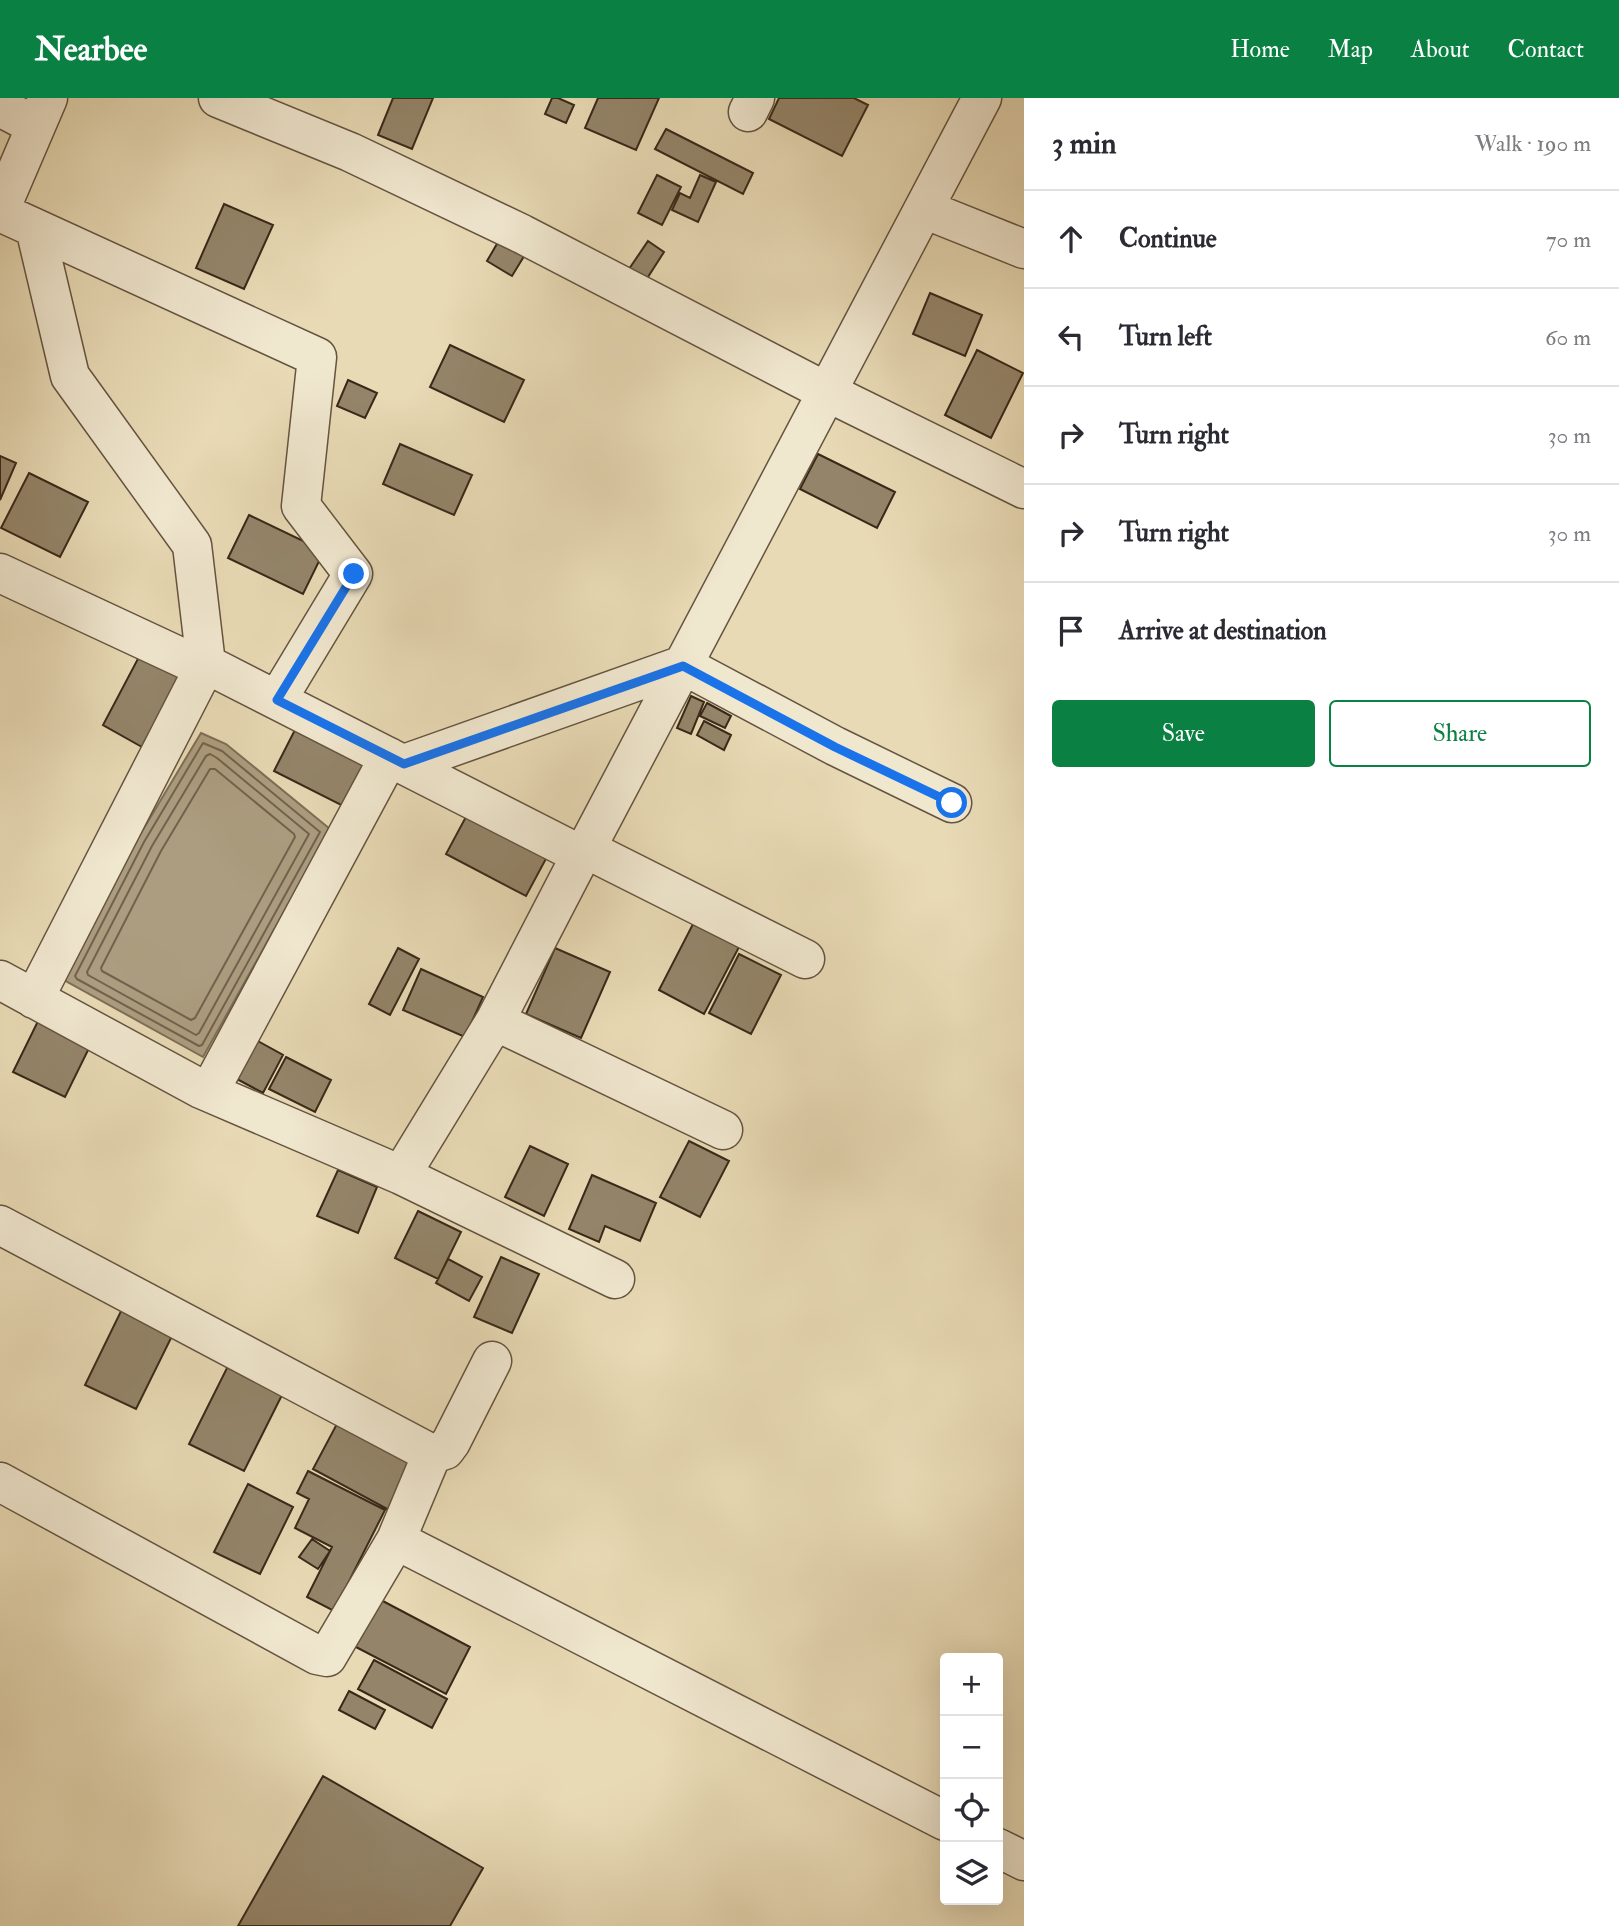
<!DOCTYPE html>
<html lang="en">
<head>
<meta charset="utf-8">
<style>
  :root { --surface:#fff; --page:#f2f2f3; --text:#2b2b33; --muted:#7c7c81; --line:#e1e1e2; --accent:#0b8043 }
  body { margin:0; font-family:"IM FELL Double Pica",serif; background:var(--page); color:var(--text) }
  .controls { position:absolute; right:21px; bottom:21px; display:grid; overflow:hidden; border-radius:7px; box-shadow:0 7px 28px #0002 }
  .controls button { width:63px; height:63px; display:grid; place-items:center; padding:0; border:0; border-bottom:2px solid var(--line); background:var(--surface); color:var(--text); font:35px sans-serif }
  .stop { position:absolute; width:21px; height:21px; margin:-16px; border:5px solid #1a73e8; border-radius:50%; background:#fff }
  .stop.end { background:#1a73e8; border-color:#fff; box-shadow:0 2px 7px #0008 }
  .list { margin:0; padding:0; list-style:none }
  h2 { display:flex; justify-content:space-between; align-items:center; height:91px; margin:0; padding:0 28px; font-size:30px }
  h2 small { font-size:23px; font-weight:400; color:var(--muted) }
  .list li { display:grid; grid-template-columns:46px 1fr auto; gap:21px; align-items:center; box-sizing:border-box; height:98px; padding:0 28px; border-top:2px solid var(--line) }
  .list b { display:block; font-size:26px; white-space:nowrap }
  .list em { font-size:23px; font-style:normal; color:var(--muted) }
  .actions { display:flex; gap:14px; padding:21px 28px }
  .actions a { flex:1; padding:16px 0; border:2px solid var(--accent); border-radius:7px; text-align:center; font-size:24px; color:var(--accent) }
  .actions .main { background:var(--accent); color:#fff }
  .icon { flex:none; width:38px; height:38px; fill:none; stroke:currentColor; stroke-width:2; stroke-linecap:round; stroke-linejoin:round }
  .map { position:relative; flex:none; width:1024px; height:1828px; overflow:hidden }
  header { display:flex; align-items:center; gap:42px; box-sizing:border-box; height:98px; padding:0 35px; background:var(--accent); color:#fff }
  header strong { font-size:33px }
  nav { display:flex; gap:38px; margin-inline-start:auto; font-size:24px }
  main { display:flex }
  aside { flex:1; background:var(--surface) }
  .map>svg:first-child { display:block }
</style>
</head>
<body>
<header>
<strong>Nearbee</strong>
<nav><a>Home</a><a>Map</a><a>About</a><a>Contact</a></nav>
</header>
<main>
<div class="map">
<svg width="1024" height="1828" viewBox="0 0 1024 1828">
  <rect width="100%" height="100%" fill="#e8dab5"/>
  <filter id="stains"><feTurbulence type="fractalNoise" baseFrequency=".00286" numOctaves="4"/><feColorMatrix values="0 0 0 0 .2 0 0 0 0 .09 0 0 0 0 .02 0 0 0 .5 -.17"/></filter>
  <radialGradient id="worn" r=".72"><stop offset=".6" stop-color="#630" stop-opacity="0"/><stop offset="1" stop-color="#630" stop-opacity=".3"/></radialGradient>
  <path fill="#ac9d80" stroke="#7e6e57" stroke-width="2" d="M201 635 226 646 330 731 203 959 64 882 138 740Z"/>
  <g fill="none" stroke-linecap="round" stroke-linejoin="round">
    <path stroke="#72624c" stroke-width="2" d="M203 645 222 653 320 734 202 947 199 948 77 881 75 878 144 744Z
      M210 656 217 660 309 736 199 935 196 937 88 877 87 874 152 748 206 658Z
      M210 671H215L294 736 295 739 195 920 191 922 102 873 101 870 161 753Z"/>
  </g>
  <path fill="#94856a" stroke="#392819" stroke-width="2" d="M393 0H433L412 51 378 37Z
    M552 0H558L574 7 566 25 545 16Z
    M598 0H659L636 52 585 30Z
    M779 0H854L868 7 842 58 769 21Z
    M666 31 753 75 743 96 655 51Z
    M657 77 681 89 662 127 638 115Z
    M700 77 716 84 698 124 672 112 680 95 690 100Z
    M224 106 273 127 244 191 196 170Z
    M501 139 526 155 512 178 487 163Z
    M648 143 664 154 646 182 629 171Z
    M930 195 982 217 965 258 913 236Z
    M450 247 524 282 504 324 430 289Z
    M977 252 1023 275 991 340 945 317Z
    M348 282 377 295 365 320 337 308Z
    M400 346 472 377 454 417 383 386Z
    M818 356 895 394 877 430 800 391Z
    M0 358 16 365 0 402Z
    M29 375 88 404 60 459 1 430Z
    M249 417 324 453 303 496 228 460Z
    M141 555 188 580 149 653 103 627Z
    M691 598 704 604 691 636 677 630Z
    M707 605 731 618 725 630 700 618Z
    M301 620 376 658 349 711 274 673Z
    M704 623 731 637 724 652 697 637Z
    M468 715 548 757 526 798 446 756Z
    M693 826 739 849 704 916 659 892Z
    M398 850 419 861 390 917 369 906Z
    M555 850 610 874 581 940 526 916Z
    M739 856 781 877 751 936 709 915Z
    M421 871 483 899 465 939 403 912Z
    M42 915 94 940 65 999 13 974Z
    M256 942 283 957 263 995 235 980Z
    M286 959 331 982 315 1014 269 991Z
    M689 1043 729 1063 700 1119 660 1099Z
    M530 1048 568 1066 544 1118 505 1099Z
    M338 1072 377 1089 358 1135 317 1118Z
    M592 1077 656 1105 640 1143 605 1128 599 1144 569 1131Z
    M418 1113 461 1134 438 1181 395 1160Z
    M501 1159 539 1176 512 1235 474 1219Z
    M448 1161 482 1179 469 1203 436 1185Z
    M123 1209 174 1234 136 1311 85 1287Z
    M233 1258 288 1285 244 1373 189 1346Z
    M339 1322 415 1363 389 1412 313 1371Z
    M308 1373 385 1412 334 1513 307 1499 332 1449 295 1430 309 1401 297 1395Z
    M248 1386 293 1409 260 1476 214 1454Z
    M312 1441 330 1453 318 1471 299 1459Z
    M379 1501 470 1549 446 1596 354 1548Z
    M374 1562 447 1601 432 1630 358 1591Z
    M349 1593 385 1612 375 1631 339 1612Z
    M323 1678 483 1770 450 1828H238Z"/>
  <g fill="none" stroke-linecap="round" stroke-linejoin="round">
    <defs>
      <path id="minor" d="M218 0 350 54 522 136 827 294 1024 391
        M0 9 36 28
        M748 14 755 0
        M924 111 1024 151
        M0 112 48 0
        M0 114 317 259 301 408 353 476 277 602
        M35 130 70 278 192 447 206 566
        M0 475 204 570
        M404 666 683 567 835 648 952 705
        M586 751 805 861
        M0 882 201 991 401 1077 615 1181
        M34 901 206 566 581 757
        M495 923 723 1032
        M209 994 389 659
        M401 1077 495 923 581 757 586 751 982 0
        M0 1127 432 1356
        M0 1384 317 1557 327 1559 396 1442 432 1356 445 1352 451 1344 492 1263
        M396 1442 945 1723
        M998 1750 1024 1763"/>
    </defs>
    <use href="#minor" stroke="#655440" stroke-width="41"/>
    <use href="#minor" stroke="#f0e7cf" stroke-width="38"/>
  </g>
  <g fill="none" stroke-linecap="round" stroke-linejoin="round">
    <path stroke="#1a73e8" stroke-width="9" d="M354 476 277 602 404 666 683 568 835 649 952 705"/>
  </g>
  <rect width="100%" height="100%" filter="url(#stains)"/>
  <rect width="100%" height="100%" fill="url(#worn)"/>
</svg>
<div class="controls">
<button>+</button>
<button>−</button>
<button><svg class="icon" aria-label="locate" viewBox="0 0 24 24"><circle cx="12" cy="12" r="6"/><path d="M12 2v4M12 18v4M2 12h4M18 12h4"/></svg></button>
<button><svg class="icon" aria-label="layers" viewBox="0 0 24 24"><path d="M12 4l9 5-9 5-9-5zM3 14l9 5 9-5"/></svg></button>
</div>
<div class="stop" style="left:952px;top:705px"></div>
<div class="stop end" style="left:354px;top:476px"></div>
</div>
<aside>
<h2>3 min<small>Walk · 190 m</small></h2>
<ul class="list">
<li><svg class="icon" aria-label="ahead" viewBox="0 0 24 24"><path d="M12 20V5M6 11l6-6 6 6"/></svg><div><b>Continue</b></div><em>70 m</em></li>
<li><svg class="icon" aria-label="left" viewBox="0 0 24 24"><path d="M17 20v-9H6M10 6l-5 5 5 5"/></svg><div><b>Turn left</b></div><em>60 m</em></li>
<li><svg class="icon" aria-label="right" viewBox="0 0 24 24"><path d="M7 20v-9h11M14 6l5 5-5 5"/></svg><div><b>Turn right</b></div><em>30 m</em></li>
<li><svg class="icon" aria-label="right" viewBox="0 0 24 24"><path d="M7 20v-9h11M14 6l5 5-5 5"/></svg><div><b>Turn right</b></div><em>30 m</em></li>
<li><svg class="icon" aria-label="arrive" viewBox="0 0 24 24"><path d="M6 21V4h12l-3 4 3 4H6"/></svg><div><b>Arrive at destination</b></div></li>
</ul>
<div class="actions"><a class="main">Save</a><a>Share</a></div>
</aside>
</main>
</body>
</html>
